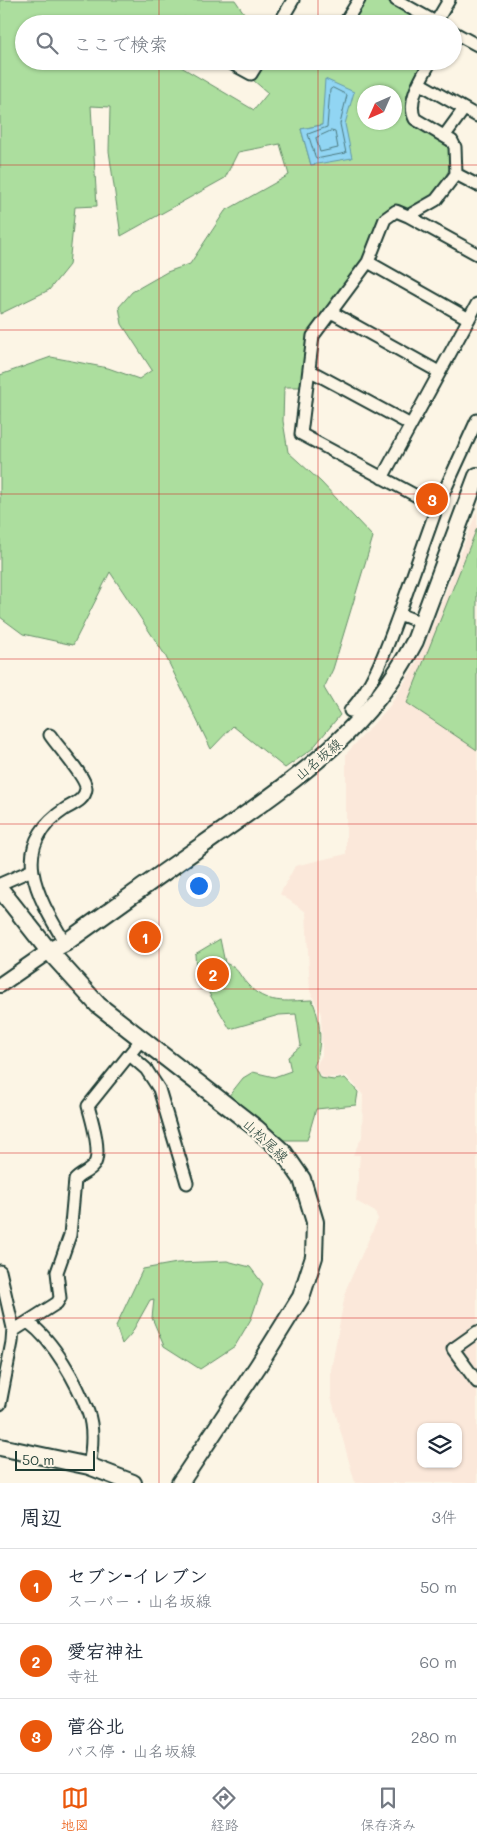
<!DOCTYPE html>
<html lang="ja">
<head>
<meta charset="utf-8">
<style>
  :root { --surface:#fff; --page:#f2f2f3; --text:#1f2937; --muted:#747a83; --line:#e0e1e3; --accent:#ea580c }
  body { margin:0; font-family:Mali,"Klee One",sans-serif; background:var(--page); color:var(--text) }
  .controls { position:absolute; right:15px; bottom:15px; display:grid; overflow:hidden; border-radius:10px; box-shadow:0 1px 4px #0004 }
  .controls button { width:45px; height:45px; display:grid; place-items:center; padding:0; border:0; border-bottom:1px solid var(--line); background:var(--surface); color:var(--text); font:25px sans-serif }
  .compass { position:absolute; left:357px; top:85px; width:45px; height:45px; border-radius:50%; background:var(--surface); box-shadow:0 1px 4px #0004; rotate:225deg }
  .scale { position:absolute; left:15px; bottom:12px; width:80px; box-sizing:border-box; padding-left:5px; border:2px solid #1f3d34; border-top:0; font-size:14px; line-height:18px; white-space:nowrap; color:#1f3d34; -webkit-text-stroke:4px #fcf5e5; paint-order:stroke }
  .you { position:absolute; left:198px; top:885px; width:18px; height:18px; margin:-12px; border:4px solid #fff; border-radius:50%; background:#1a73e8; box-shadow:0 0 0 8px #1a73e833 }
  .badge { display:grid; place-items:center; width:32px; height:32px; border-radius:50%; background:var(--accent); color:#fff; font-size:16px; font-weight:700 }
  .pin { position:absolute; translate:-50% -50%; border:2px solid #fff; box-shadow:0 1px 5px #0006 }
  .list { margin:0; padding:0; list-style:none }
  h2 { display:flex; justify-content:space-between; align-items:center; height:65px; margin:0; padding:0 20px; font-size:21px }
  h2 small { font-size:16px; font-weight:400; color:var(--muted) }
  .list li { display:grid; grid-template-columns:32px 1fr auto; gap:15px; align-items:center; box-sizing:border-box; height:75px; padding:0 20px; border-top:1px solid var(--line) }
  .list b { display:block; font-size:19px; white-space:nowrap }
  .list p { margin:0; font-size:16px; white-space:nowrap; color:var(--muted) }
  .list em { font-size:16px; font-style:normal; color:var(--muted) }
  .icon { flex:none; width:28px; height:28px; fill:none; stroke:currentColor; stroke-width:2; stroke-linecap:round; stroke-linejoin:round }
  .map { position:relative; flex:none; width:477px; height:1483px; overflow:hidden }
  .search { position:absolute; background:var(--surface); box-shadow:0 1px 4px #0004; left:15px; right:15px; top:15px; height:55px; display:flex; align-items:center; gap:12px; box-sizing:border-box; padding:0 18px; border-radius:28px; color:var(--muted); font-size:19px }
  .sheet { height:290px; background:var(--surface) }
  nav { display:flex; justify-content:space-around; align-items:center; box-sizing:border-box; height:70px; border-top:1px solid var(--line); background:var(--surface); font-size:14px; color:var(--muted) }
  nav a { display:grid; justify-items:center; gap:2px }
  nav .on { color:var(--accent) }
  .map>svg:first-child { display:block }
</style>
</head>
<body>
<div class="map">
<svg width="477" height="1483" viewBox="0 0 477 1483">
  <rect width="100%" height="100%" fill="#fcf5e5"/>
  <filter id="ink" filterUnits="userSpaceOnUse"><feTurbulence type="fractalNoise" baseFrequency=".02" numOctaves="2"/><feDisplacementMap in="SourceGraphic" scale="10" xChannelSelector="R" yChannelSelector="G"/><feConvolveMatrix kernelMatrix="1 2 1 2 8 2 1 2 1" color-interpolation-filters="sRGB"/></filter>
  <g filter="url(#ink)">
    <path fill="#fbe8da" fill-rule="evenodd" d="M477 511V1483H355L331 1397V1370L346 1289 378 1219 375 1212 356 1201 360 1155H353L362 1137 363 1095 347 1076 325 1078 318 1073 316 1066 322 1055 321 1014 310 991 306 912 280 894 295 866 346 854V754L389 707 414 667 426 643ZM421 1427H458V1464H421Z"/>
    <path fill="#acde9e" stroke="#668e69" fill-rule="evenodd" d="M0 0H235L244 13 243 24H199L184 17 179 24H24V61H171L254 110 268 93 253 80 263 61H416L423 65 413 82 408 115 447 142 451 148V166L434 197 412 209 394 208 365 257 318 323 303 387H284L283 421 288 452 321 482 373 537 333 669 324 688 340 715 312 749 285 768 233 726 211 749 165 655 110 572 73 645 23 634 0 617V375L51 357 108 368 139 379 152 370 122 324 119 307 132 292 167 272 190 264 225 211 289 175 280 144 238 152 225 178 121 236 109 151 110 107 91 106 97 206 75 207 69 265 49 290 0 314ZM364 92H394V122H364ZM322 125 311 165 301 129Z
      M363 0H386L413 15 412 24H350Z
      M477 528V750L407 703Z
      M220 939 225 963C240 969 237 973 247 984 266 1005 285 1001 312 1000 321 1020 323 1046 314 1066L320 1078 334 1080 345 1078 358 1092 356 1105 316 1109 307 1140H282L228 1097 243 1078 253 1072 274 1077 291 1071 288 1057 301 1046 296 1014 279 1015 230 1029 196 971 195 954Z
      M227 1261 250 1267 263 1284 251 1319 235 1346 200 1369 164 1346 152 1318 154 1299 150 1300 131 1334 122 1344 116 1326 143 1269 177 1263Z"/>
    <path fill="#91d5f3" stroke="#6398a7" d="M325 79 354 92 345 124 352 158 311 165 301 129 322 125Z"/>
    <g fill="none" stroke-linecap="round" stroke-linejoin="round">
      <path stroke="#4d7a80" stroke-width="1" d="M333 88 347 95 340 124 346 153 316 159 308 134 327 127 330 90Z
        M331 131 335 132 338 148 320 152 316 138Z"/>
      <defs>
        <path id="minor" d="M396 0 439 24
          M436 22 449 0
          M279 24 293 0
          M344 24 359 0
          M453 32 477 45
          M227 61 251 74 259 61
          M431 61C422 77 406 101 415 119L452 141 455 147 456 174 436 200 408 216 396 211 385 219 368 262 313 336 301 434 437 507
          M419 83 477 116
          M445 135 464 109
          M456 174 477 185
          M408 216 477 254
          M368 262 469 319
          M331 312 439 372
          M309 370 411 425
          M382 478 477 304
          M422 623 399 614 437 507 477 420
          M350 711C375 683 386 649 399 614
          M50 735C57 746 87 778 86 789 85 800 73 804 65 809 7 847 38 897 65 943
          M0 884 32 870
          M130 1055 146 1069 159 1089 187 1183
          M0 1271 13 1328 12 1342 0 1404
          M29 1323C54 1341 77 1383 88 1412 94 1428 92 1450 89 1466
          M13 1331 57 1303 60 1298 57 1272 70 1235 75 1180C80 1174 89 1172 94 1165 102 1153 92 1120 88 1106L141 1040
          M477 1332 453 1349 477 1382"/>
        <path id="tertiary" d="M0 985 49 951"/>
        <path id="secondary" d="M0 889 49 951 98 1005 256 1128 284 1153 302 1179 315 1222 314 1257 301 1297 258 1366 180 1483
          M49 951 65 943C115 907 164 872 214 837 295 780 368 731 415 641L477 476
          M0 1447 89 1466 133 1483"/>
      </defs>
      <use href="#minor" stroke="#1f3d34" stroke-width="15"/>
      <use href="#tertiary" stroke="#1f3d34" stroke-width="18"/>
      <use href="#secondary" stroke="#1f3d34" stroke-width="20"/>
      <use href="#minor" stroke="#fcf5e5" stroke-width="11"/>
      <use href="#tertiary" stroke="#fcf5e5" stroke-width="14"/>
      <use href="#secondary" stroke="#fcf5e5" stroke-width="16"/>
    </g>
  </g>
  <path fill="none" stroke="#d62828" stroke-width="1" stroke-opacity="0.55" d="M159 0V24M318 0V24M159 61V1483M318 61V1483M0 165H477M0 330H477M0 494H477M0 659H477M0 824H477M0 989H477M0 1153H477M0 1318H477"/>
  <g text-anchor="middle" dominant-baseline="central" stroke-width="4.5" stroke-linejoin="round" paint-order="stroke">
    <g font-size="14" fill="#1f3d34" stroke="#fcf5e5">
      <text transform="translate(318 759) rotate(-40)">山名坂線</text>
      <text transform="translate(266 1140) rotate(43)">山松尾線</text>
    </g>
  </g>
</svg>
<div class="controls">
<button><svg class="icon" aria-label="layers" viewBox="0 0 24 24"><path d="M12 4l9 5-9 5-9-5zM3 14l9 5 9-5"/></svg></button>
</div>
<svg class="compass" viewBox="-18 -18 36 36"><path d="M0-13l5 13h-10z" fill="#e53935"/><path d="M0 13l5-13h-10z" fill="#747a83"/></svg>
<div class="scale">50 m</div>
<div class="you"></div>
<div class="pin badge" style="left:145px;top:937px">1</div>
<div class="pin badge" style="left:213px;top:974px">2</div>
<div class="pin badge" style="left:432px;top:499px">3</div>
<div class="search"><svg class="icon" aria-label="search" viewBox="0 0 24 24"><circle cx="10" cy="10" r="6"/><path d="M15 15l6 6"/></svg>ここで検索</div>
</div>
<section class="sheet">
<h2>周辺<small>3件</small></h2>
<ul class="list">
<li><span class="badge">1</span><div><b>セブン-イレブン</b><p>スーパー · 山名坂線</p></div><em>50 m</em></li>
<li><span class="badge">2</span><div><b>愛宕神社</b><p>寺社</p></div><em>60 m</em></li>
<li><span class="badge">3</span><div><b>菅谷北</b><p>バス停 · 山名坂線</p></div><em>280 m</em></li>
</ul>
</section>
<nav>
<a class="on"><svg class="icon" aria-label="map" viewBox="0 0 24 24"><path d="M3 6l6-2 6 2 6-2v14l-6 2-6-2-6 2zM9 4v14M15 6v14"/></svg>地図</a>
<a><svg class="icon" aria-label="directions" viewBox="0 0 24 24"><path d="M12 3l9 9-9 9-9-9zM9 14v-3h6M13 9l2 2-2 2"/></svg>経路</a>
<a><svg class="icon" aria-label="saved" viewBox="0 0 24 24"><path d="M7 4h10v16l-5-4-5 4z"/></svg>保存済み</a>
</nav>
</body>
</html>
